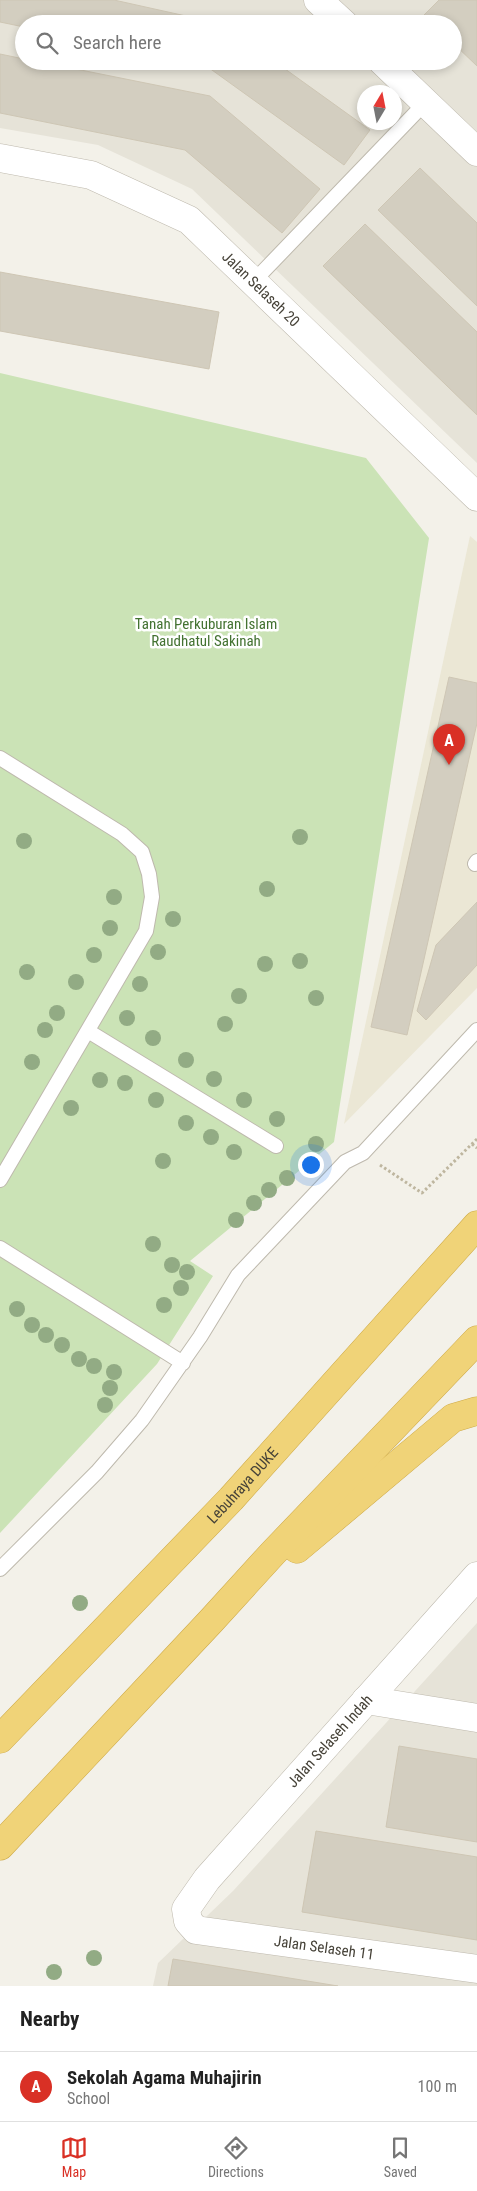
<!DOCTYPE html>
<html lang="en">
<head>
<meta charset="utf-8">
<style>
  :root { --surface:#fff; --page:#f6f6f6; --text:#222; --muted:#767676; --line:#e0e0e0; --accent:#d93025 }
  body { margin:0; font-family:"Roboto Condensed",sans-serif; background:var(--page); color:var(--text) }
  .compass { position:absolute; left:357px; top:85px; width:45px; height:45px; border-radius:50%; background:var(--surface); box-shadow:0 2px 8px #0003; rotate:10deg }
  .you { position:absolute; left:310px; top:1164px; width:18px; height:18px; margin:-12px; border:4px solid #fff; border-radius:50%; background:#1a73e8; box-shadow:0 0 0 8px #1a73e833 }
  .badge { display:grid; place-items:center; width:32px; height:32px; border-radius:50%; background:var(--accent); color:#fff; font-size:16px; font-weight:700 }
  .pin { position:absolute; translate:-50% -41px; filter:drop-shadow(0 1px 2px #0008) }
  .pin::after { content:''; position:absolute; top:26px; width:18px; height:15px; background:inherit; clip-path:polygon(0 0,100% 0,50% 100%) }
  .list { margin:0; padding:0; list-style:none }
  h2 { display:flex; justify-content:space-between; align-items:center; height:65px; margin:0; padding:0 20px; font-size:21px }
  h2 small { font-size:16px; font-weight:400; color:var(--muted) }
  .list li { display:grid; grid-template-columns:32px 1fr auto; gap:15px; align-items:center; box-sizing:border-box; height:70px; padding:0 20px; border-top:1px solid var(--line) }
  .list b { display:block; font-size:19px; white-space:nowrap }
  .list p { margin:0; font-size:16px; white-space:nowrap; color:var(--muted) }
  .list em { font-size:16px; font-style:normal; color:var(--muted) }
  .icon { flex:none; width:28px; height:28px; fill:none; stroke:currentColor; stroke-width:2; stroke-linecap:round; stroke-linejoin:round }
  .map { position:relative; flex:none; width:477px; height:1986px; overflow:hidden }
  .search { position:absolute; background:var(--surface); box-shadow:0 2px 8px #0003; left:15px; right:15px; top:15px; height:55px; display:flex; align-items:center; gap:12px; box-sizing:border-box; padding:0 18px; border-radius:28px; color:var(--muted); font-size:19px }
  .sheet { height:135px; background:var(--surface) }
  nav { display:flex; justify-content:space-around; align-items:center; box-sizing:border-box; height:70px; border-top:1px solid var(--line); background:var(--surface); font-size:14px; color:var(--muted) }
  nav a { display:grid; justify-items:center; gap:2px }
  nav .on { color:var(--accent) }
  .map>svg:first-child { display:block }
</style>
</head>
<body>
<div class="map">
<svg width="477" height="1986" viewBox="0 0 477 1986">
  <rect width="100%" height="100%" fill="#f3f1e9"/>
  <path fill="#e6e3d8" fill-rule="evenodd" d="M0 0H477V463L192 189 98 145 0 128ZM24 24H453V61H24ZM364 92H394V122H364Z
    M477 1623V1986H153L158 1963 233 1891Z"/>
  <path fill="#ebe7d5" d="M470 536 477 542V988L344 1124Z"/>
  <path fill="#cbe3b6" d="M0 373 366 458 429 538 334 1142 190 1261 213 1276 157 1364 0 1533Z"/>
  <path fill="#d3cec0" stroke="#cec6b4" d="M0 0H114L222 24H24V27L0 22Z
    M439 0H477V66L453 43V24H433L424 15Z
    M0 54 24 59V61H36L210 96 320 189 282 233 185 150 0 113Z
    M188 61H274L370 130 344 165 205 65Z
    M420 168 477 223V306L378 210Z
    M365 224 477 332V415L323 266Z
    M0 272 219 312 209 369 0 331Z
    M449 677 477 683V723L407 1035 371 1027Z
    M477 902V965L426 1020 417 1011 436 945Z
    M399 1746 477 1759V1842L386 1827Z
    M316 1831 477 1857V1940L302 1912Z
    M173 1959 338 1986H168Z"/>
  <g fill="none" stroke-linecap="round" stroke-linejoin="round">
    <defs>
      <path id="lane" d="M253 282 425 103
        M0 758 122 834 142 852 149 874 152 897 146 931 0 1180
        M475 864 477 861
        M88 1031 276 1146
        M0 1248 183 1363
        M0 1569 97 1472 142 1420 200 1337 238 1275 345 1162 363 1153 477 1030"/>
      <g id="street">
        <path d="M318 0 344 24"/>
        <path d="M382 61 477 152"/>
        <path id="s1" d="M0 158 91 175 189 220 477 497"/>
        <path id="s2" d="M477 1576 207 1879 186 1909 188 1921 196 1930 477 1969"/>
        <path d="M366 1700 477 1718"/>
      </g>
      <g id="highway">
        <path d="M297 1549 453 1418 477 1411"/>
        <path id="s3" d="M0 1739 231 1499 477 1225"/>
        <path d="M0 1846 211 1621 273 1553 477 1340"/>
      </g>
    </defs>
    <use href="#lane" stroke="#beb9ad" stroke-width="16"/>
    <use href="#street" stroke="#beb9ad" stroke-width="29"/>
    <use href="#highway" stroke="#ceaa48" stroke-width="29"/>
    <path stroke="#beb69f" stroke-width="3" stroke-dasharray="2.5 2.5" stroke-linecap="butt" d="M472 1144 477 1148
      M380 1165 422 1193 477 1139"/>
    <use href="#lane" stroke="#fff" stroke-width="14"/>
    <use href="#street" stroke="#fff" stroke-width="28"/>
    <use href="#highway" stroke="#f0d378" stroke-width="28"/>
  </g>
  <g fill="#92ab84">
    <circle cx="300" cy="837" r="8"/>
    <circle cx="24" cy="841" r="8"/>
    <circle cx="267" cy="889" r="8"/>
    <circle cx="114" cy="897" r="8"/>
    <circle cx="173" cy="919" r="8"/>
    <circle cx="110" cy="928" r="8"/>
    <circle cx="158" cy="952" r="8"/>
    <circle cx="94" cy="955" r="8"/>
    <circle cx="300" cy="961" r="8"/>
    <circle cx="265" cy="964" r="8"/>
    <circle cx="27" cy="972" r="8"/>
    <circle cx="76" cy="982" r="8"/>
    <circle cx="140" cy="984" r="8"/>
    <circle cx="239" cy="996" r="8"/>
    <circle cx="316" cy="998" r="8"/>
    <circle cx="57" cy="1013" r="8"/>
    <circle cx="127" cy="1018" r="8"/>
    <circle cx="225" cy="1024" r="8"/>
    <circle cx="45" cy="1030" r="8"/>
    <circle cx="153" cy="1038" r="8"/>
    <circle cx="186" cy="1060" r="8"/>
    <circle cx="32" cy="1062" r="8"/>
    <circle cx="214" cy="1079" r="8"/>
    <circle cx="100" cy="1080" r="8"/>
    <circle cx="125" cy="1083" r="8"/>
    <circle cx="156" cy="1100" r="8"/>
    <circle cx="244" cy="1100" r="8"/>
    <circle cx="71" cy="1108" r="8"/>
    <circle cx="277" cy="1119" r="8"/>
    <circle cx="186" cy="1123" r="8"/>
    <circle cx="211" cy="1137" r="8"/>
    <circle cx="316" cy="1144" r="8"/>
    <circle cx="234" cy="1152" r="8"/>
    <circle cx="163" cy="1161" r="8"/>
    <circle cx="287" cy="1178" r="8"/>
    <circle cx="269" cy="1190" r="8"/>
    <circle cx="254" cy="1203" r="8"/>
    <circle cx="236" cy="1220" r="8"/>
    <circle cx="153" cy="1244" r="8"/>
    <circle cx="172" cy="1265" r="8"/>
    <circle cx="187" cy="1272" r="8"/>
    <circle cx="181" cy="1288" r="8"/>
    <circle cx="164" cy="1305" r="8"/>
    <circle cx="17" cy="1309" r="8"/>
    <circle cx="32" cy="1325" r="8"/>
    <circle cx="46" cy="1335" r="8"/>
    <circle cx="62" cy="1345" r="8"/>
    <circle cx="79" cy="1359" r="8"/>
    <circle cx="94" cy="1366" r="8"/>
    <circle cx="114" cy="1372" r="8"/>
    <circle cx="110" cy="1388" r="8"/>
    <circle cx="105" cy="1405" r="8"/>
    <circle cx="80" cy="1603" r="8"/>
    <circle cx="94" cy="1958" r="8"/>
    <circle cx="54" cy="1972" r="8"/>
  </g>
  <g text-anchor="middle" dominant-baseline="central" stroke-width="5" stroke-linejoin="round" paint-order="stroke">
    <g font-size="15" fill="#464238" stroke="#fff">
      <text stroke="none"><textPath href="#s1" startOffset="300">Jalan Selaseh 20</textPath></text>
      <text stroke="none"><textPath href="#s3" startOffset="351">Lebuhraya DUKE</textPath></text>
      <text transform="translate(330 1741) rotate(-48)">Jalan Selaseh Indah</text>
      <text stroke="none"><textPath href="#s2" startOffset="596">Jalan Selaseh 11</textPath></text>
    </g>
    <g font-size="15" fill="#437231" stroke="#fff">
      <text x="206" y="624">Tanah Perkuburan Islam<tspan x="206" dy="17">Raudhatul Sakinah</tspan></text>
    </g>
  </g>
</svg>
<svg class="compass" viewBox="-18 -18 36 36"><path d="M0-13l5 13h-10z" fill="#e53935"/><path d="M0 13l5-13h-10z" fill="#767676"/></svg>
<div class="you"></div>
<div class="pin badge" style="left:449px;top:765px">A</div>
<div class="search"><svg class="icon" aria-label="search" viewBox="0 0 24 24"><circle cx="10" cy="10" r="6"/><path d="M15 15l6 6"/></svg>Search here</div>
</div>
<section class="sheet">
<h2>Nearby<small></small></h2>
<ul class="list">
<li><span class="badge">A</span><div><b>Sekolah Agama Muhajirin</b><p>School</p></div><em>100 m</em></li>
</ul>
</section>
<nav>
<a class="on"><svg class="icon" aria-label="map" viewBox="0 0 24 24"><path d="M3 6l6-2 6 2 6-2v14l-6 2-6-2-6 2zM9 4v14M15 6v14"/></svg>Map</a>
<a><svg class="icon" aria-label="directions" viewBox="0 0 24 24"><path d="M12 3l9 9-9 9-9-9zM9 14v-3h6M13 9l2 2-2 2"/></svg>Directions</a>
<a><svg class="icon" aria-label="saved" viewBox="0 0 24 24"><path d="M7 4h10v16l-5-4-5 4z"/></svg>Saved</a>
</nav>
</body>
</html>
